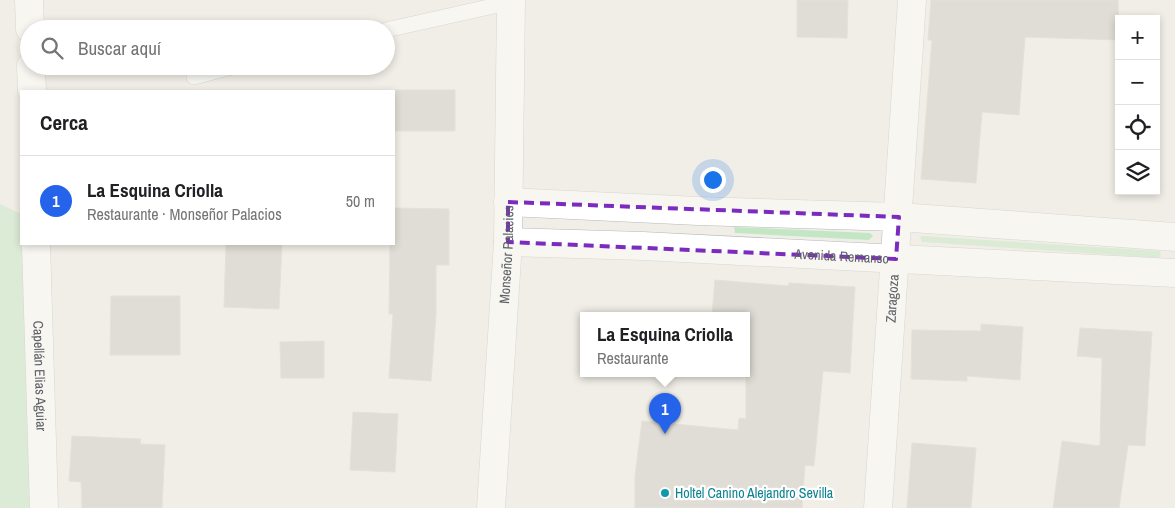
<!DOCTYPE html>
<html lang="es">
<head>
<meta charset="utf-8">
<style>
  :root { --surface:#fff; --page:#f6f6f6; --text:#202124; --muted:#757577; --line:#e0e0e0; --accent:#2563eb }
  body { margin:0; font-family:"Archivo Narrow",sans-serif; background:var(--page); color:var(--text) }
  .controls { position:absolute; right:15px; top:15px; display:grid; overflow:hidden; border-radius:0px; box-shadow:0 2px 8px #0003 }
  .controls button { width:45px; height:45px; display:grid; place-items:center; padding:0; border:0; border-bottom:1px solid var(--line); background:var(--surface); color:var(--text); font:25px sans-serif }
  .you { position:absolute; left:712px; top:179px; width:18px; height:18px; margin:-12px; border:4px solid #fff; border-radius:50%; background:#1a73e8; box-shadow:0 0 0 8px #1a73e833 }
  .badge { display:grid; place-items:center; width:32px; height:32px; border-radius:50%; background:var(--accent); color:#fff; font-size:16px; font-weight:700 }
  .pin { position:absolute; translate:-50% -41px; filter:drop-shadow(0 1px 2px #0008) }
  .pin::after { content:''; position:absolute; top:26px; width:18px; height:15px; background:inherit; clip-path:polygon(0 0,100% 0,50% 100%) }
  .popup { position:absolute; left:580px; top:312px; width:170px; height:65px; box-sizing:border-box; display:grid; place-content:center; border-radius:0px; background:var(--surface); filter:drop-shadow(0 1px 4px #0005); font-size:16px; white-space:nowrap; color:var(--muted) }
  .popup b { font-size:19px; color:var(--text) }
  .popup::after { content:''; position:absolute; left:50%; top:100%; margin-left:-10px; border:10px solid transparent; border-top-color:var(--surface) }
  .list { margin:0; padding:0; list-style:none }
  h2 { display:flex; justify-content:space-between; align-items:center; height:65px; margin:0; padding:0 20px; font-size:21px }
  h2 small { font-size:16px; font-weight:400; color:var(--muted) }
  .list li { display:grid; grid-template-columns:32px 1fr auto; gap:15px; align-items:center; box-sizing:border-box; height:90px; padding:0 20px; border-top:1px solid var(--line) }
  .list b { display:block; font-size:19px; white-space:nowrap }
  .list p { margin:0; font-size:16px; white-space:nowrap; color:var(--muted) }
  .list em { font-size:16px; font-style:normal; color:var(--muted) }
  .icon { flex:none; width:28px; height:28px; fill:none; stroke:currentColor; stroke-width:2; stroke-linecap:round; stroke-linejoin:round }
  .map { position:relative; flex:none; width:1175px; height:508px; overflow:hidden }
  .search { position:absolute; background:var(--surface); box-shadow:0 2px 8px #0003; left:20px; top:20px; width:375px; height:55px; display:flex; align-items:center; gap:12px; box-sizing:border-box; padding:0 18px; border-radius:28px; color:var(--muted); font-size:19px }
  .panel { position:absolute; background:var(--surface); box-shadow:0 2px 8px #0003; left:20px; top:90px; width:375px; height:155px; border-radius:0px }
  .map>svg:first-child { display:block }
</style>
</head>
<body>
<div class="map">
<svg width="1175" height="508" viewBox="0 0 1175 508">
  <rect width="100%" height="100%" fill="#f0eee6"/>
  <path fill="#c3e7c4" d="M0 204 21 214V244H36L44 508H0Z
    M734 227 870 233 873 236 869 240 735 233Z
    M923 236 1159 251 1161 254 1159 258 922 242 920 237Z"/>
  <path fill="#ccc8c3" stroke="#d5d0c4" d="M797 0H848L847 38 797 37Z
    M931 0H1118L1119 40 1025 37 1019 115 982 112 976 183 921 179 932 40H928Z
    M394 90H455V131H394Z
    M394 208 449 209V265H436V315L431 381 389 378 393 314H389L390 244H394Z
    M226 244H282L279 309 224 307Z
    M715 280 788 286 789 283 855 287 850 373 823 371 814 466 805 465 802 508H635V476L642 421 738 430 739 418 746 419V315H712Z
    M111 296H180V355H110Z
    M981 324 1023 327 1020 380 967 376V381L911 379 912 330 981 331Z
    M1080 328 1152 332 1145 446 1128 445 1119 508H1053L1062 441 1100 446 1102 358 1077 356Z
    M324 341V378H281L280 342Z
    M353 412 398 414 395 472 350 470Z
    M72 436 141 439 140 444 165 445 162 508H82L81 482 69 481Z
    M912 443 976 448 971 508H907Z"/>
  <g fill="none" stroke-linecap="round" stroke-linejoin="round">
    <defs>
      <path id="service" d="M386 30 511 2
        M194 77 235 66"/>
      <g id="minor">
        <path d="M29 0 30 29"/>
        <path d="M31 66 32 91"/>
        <path d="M508 202 698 211 899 217 1175 237"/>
        <path id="s1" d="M508 242 643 246 1175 273"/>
        <path id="s2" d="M36 244 44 508"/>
        <path id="s3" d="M491 508 508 242 511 0"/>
        <path id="s4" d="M878 508 912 0"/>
      </g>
    </defs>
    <use href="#service" stroke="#b6b8bd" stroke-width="16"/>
    <use href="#minor" stroke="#b6b8bd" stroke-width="29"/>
    <use href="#service" stroke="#fff" stroke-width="15"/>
    <use href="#minor" stroke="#fff" stroke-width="28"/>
  </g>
  <path d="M0 0H1175V508H0ZM508 202 899 217 896 259 508 242Z" fill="#f0eee6" fill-opacity=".55" fill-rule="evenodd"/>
  <path fill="none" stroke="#7b2cbf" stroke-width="4" stroke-dasharray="10 6" stroke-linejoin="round" d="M508 202 899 217 896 259 508 242Z"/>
  <circle fill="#0f9aa8" stroke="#fff" stroke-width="2" cx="665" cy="493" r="5"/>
  <g text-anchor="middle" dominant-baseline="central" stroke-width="4.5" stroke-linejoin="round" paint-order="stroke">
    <g font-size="14" fill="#5e6167" stroke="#fff">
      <text stroke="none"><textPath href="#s3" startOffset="254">Monseñor Palacios</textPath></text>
      <text stroke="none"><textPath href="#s1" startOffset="334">Avenida Remanso</textPath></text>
      <text stroke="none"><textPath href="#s4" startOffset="210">Zaragoza</textPath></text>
      <text stroke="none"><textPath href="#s2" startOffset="132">Capellán Elias Aguiar</textPath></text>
    </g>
    <g font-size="14" fill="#0d838f" stroke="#fff" text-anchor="start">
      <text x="675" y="493">Holtel Canino Alejandro Sevilla</text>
    </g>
  </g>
</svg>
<div class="controls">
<button>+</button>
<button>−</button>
<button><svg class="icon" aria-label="locate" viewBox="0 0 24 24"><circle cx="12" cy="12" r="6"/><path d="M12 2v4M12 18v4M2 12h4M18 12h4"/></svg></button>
<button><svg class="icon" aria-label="layers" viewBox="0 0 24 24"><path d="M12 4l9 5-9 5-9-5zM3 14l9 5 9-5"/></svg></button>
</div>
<div class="you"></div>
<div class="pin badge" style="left:665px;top:434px">1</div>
<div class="popup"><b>La Esquina Criolla</b>Restaurante</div>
<div class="search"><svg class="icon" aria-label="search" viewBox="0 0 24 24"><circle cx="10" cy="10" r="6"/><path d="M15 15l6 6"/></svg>Buscar aquí</div>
<section class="panel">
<h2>Cerca<small></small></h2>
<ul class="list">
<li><span class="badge">1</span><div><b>La Esquina Criolla</b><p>Restaurante · Monseñor Palacios</p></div><em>50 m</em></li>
</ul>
</section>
</div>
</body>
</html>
